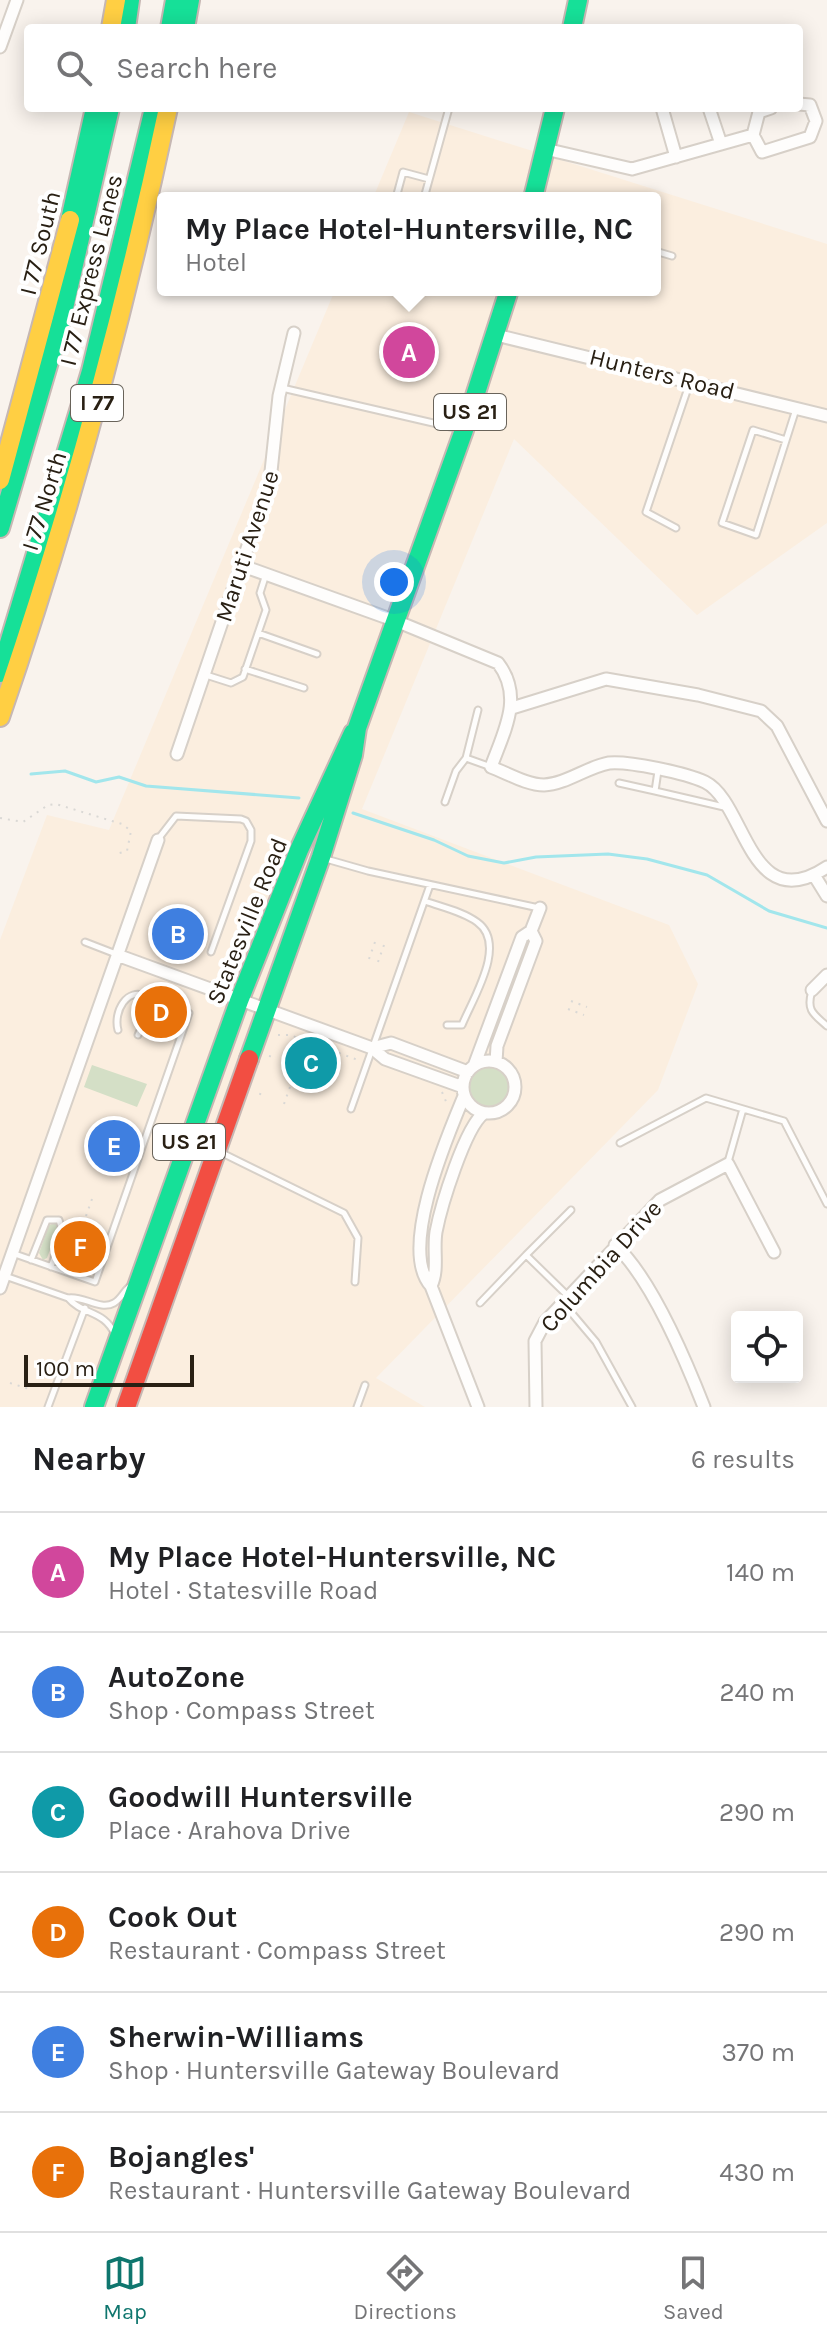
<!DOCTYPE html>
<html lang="en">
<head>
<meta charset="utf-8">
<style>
  :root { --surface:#fff; --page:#f2f2f2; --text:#202124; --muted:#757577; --line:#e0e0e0; --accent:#0f766e }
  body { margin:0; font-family:Karla,sans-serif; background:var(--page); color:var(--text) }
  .controls { position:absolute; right:24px; bottom:24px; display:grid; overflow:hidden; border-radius:8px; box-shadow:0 4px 20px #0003 }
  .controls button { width:72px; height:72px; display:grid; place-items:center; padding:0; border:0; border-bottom:2px solid var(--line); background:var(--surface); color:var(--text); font:40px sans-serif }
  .scale { position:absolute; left:24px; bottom:20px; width:170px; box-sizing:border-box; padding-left:8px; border:4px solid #292014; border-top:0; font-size:22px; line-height:28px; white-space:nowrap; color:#292014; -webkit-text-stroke:6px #fff; paint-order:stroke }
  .you { position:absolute; left:394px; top:582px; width:28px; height:28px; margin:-20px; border:6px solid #fff; border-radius:50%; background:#1a73e8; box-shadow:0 0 0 12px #1a73e833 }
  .badge { display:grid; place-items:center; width:52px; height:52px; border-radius:50%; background:var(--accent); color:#fff; font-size:26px; font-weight:700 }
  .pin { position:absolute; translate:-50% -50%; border:4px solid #fff; box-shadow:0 2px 8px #0006 }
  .popup { position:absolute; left:157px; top:192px; width:504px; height:104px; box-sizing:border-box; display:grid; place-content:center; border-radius:8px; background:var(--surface); filter:drop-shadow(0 2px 6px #0005); font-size:26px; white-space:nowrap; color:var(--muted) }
  .popup b { font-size:30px; color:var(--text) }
  .popup::after { content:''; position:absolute; left:50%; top:100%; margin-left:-16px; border:16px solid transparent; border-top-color:var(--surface) }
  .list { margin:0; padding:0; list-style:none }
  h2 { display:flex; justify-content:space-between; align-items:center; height:104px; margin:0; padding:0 32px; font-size:34px }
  h2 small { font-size:26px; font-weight:400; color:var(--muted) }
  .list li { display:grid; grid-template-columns:52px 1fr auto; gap:24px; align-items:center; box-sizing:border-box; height:120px; padding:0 32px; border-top:2px solid var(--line) }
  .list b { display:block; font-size:30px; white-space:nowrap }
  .list p { margin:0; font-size:26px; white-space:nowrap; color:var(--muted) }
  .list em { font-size:26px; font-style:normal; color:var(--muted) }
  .icon { flex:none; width:44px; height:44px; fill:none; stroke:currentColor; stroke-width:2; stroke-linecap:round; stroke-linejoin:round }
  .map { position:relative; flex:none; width:827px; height:1407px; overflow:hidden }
  .search { position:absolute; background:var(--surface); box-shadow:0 4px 20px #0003; left:24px; right:24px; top:24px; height:88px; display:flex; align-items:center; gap:20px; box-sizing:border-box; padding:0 28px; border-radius:8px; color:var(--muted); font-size:30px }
  .sheet { height:824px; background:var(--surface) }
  nav { display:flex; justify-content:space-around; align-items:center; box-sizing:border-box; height:112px; border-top:2px solid var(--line); background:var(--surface); font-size:22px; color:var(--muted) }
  nav a { display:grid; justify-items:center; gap:4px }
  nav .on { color:var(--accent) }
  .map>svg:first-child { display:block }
</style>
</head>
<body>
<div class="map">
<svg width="827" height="1407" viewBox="0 0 827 1407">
  <rect width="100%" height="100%" fill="#f9f3ed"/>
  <path fill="#fbeedf" d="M409 112 827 244V523L697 615 514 439 362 809 669 925 698 984 658 1090 376 1378 425 1407H0V940L47 815 109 830 335 290H655V198H373Z"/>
  <path fill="#d4dfc6" d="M463 1087a26 26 0 1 1 52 0a26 26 0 1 1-52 0Z
    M92 1065 147 1084 137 1107 84 1087Z
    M55 1223 58 1228 47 1258 43 1260 39 1253 49 1225Z"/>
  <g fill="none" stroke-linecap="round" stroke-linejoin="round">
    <path stroke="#a2e6ec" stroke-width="3" d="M31 774 65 771 96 782 119 777 146 786 299 798
      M353 813 434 840 468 856 504 863 536 857 608 854 647 859 707 875 769 911 827 928"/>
    <defs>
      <path id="lane" d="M396 198 403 172 429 179
        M424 198 449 108
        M655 251 672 256
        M282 388 459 429
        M786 440 753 430 722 523 756 535 796 409
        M676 528 646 512 690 382
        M258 633 317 654
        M245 669 304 688
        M206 675 231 683 243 677 266 610 260 593 266 574
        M478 710 466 758 491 767
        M658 771 655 791 724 807
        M619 783 655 791
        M445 802 456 771 466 758
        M159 838 176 816 241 819 246 821 251 830V841L211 952
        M326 859 368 871 539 908
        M425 901C441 907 462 911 477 922 508 944 473 998 462 1025H447
        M85 942 116 954
        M812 991C806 1010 813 1014 827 1026
        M118 1030C113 1012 127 986 147 997L151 1007 138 1035
        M351 1109 430 885
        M620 1143 706 1098 784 1121 827 1204
        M220 1152 344 1213 358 1238 355 1282
        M728 1162 743 1109
        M12 1253 95 1282 189 1013
        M526 1255 571 1210
        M31 1260 47 1220H59L63 1233 51 1267
        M5 1276 68 1298C83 1295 100 1311 114 1303 123 1298 124 1288 134 1284
        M68 1298C82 1315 105 1310 115 1335
        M480 1303 526 1255 568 1296
        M564 1304 596 1342 632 1407
        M48 1407 85 1308
        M357 1407 365 1385"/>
      <path id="street" d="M0 47 17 0
        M662 108 676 157
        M709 108 721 144
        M771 108 759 112 753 135 762 152 810 137 816 121 810 105 799 104
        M545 149 632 169 753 135
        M496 335 827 416
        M243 566 396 621 498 663C524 697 504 731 491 767 507 773 527 785 544 785 566 784 587 767 609 763 629 761 686 773 705 782 746 802 749 919 827 867
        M512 708 606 679 698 695 761 711 777 726 827 821
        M177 754 270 481 279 396 294 333
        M814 875 827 896
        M531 931 540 908
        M117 955 372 1048 385 1059 463 1087
        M812 990 827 975
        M372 1048 391 1043 468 1072
        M463 1087a26 26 0 1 1 52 0a26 26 0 1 1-52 0Z
        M474 1066 522 937 531 931 536 941 497 1046 496 1062
        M464 1096C447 1137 398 1250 431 1286L478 1407
        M615 1245C651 1278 686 1361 704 1407
        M431 1286C439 1269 433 1251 436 1232 441 1206 465 1127 484 1113
        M0 1288 158 840
        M536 1407 535 1341 545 1322 660 1200 728 1164 774 1252"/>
      <path id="fast" d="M126 28 130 0
        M170 28 175 0
        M185 28 190 0
        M572 28 578 0
        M533 198 555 108
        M70 220 95 108
        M0 528 61 321 110 108
        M0 673 91 371 154 108
        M249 1059 321 857 353 755 357 728 464 430 509 290
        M94 1407 239 1001 299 850 353 733"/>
      <path id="slow" d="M111 28 116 0
        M0 480 70 220
        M0 717C69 517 124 315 168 108"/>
      <path id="jam" d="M126 1407 249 1059"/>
    </defs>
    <use href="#lane" stroke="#d7d0c8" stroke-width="9"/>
    <use href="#street" stroke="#d7d0c8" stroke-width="15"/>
    <use href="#fast" stroke="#c6b7b3" stroke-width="22"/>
    <use href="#slow" stroke="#c6b7b3" stroke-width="22"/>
    <use href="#jam" stroke="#c6b7b3" stroke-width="22"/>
    <path stroke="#dad8d5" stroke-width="2" stroke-dasharray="2 6" stroke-linecap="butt" d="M0 818 23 822 48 805 56 804 122 824 131 831 127 851 116 854
      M369 959 375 942
      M378 962 384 945
      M571 1001 587 1007
      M568 1009 584 1015
      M278 1035H290L358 1060
      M269 1056 274 1057
      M442 1092 447 1104
      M260 1095 261 1090
      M284 1104 290 1087
      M86 1216 92 1199
      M10 1383 29 1389"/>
    <use href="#lane" stroke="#fefdfc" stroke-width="5"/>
    <use href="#street" stroke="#fefdfc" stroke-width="11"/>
    <use href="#fast" stroke="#16e098" stroke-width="18"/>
    <use href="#slow" stroke="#ffcf43" stroke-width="18"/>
    <use href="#jam" stroke="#f24e42" stroke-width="18"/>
  </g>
  <g text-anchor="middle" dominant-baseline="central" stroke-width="8" stroke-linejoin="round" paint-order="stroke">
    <g fill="#fff" stroke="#69635a" stroke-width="2">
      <rect x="71" y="385" width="52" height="36" rx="6"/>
      <rect x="434" y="394" width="72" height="36" rx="6"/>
      <rect x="153" y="1124" width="72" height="36" rx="6"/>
    </g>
    <g font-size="22" font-weight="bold" fill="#292014">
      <text x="97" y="403">I 77</text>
      <text x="470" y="412">US 21</text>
      <text x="189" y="1142">US 21</text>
    </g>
    <g font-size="24" fill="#292014" stroke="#fff">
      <text transform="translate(40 243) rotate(-76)">I 77 South</text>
      <text transform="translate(91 270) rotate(-76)">I 77 Express Lanes</text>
      <text transform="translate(662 374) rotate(14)">Hunters Road</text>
      <text transform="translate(44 501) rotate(-73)">I 77 North</text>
      <text transform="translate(247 546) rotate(-72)">Maruti Avenue</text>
      <text transform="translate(247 921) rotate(-68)">Statesville Road</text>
      <text transform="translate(601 1266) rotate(-48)">Columbia Drive</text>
    </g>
  </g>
</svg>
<div class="controls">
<button><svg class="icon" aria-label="locate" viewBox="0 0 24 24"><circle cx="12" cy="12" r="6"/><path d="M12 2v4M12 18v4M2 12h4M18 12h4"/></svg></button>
</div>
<div class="scale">100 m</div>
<div class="you"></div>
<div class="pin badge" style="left:409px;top:352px;background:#d1479c">A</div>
<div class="popup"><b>My Place Hotel-Huntersville, NC</b>Hotel</div>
<div class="pin badge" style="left:178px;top:934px;background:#3f7fe0">B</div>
<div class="pin badge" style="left:311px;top:1063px;background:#0f9aa8">C</div>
<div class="pin badge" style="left:161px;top:1012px;background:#e8710a">D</div>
<div class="pin badge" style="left:114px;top:1146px;background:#3f7fe0">E</div>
<div class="pin badge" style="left:80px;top:1247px;background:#e8710a">F</div>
<div class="search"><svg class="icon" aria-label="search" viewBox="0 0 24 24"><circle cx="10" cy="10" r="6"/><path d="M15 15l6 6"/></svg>Search here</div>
</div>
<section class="sheet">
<h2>Nearby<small>6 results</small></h2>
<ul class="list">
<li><span class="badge" style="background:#d1479c">A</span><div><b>My Place Hotel-Huntersville, NC</b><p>Hotel · Statesville Road</p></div><em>140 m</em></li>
<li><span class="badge" style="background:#3f7fe0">B</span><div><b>AutoZone</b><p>Shop · Compass Street</p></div><em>240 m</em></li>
<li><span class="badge" style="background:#0f9aa8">C</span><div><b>Goodwill Huntersville</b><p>Place · Arahova Drive</p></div><em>290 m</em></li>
<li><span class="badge" style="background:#e8710a">D</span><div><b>Cook Out</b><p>Restaurant · Compass Street</p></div><em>290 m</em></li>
<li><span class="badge" style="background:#3f7fe0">E</span><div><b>Sherwin-Williams</b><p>Shop · Huntersville Gateway Boulevard</p></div><em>370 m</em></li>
<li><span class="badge" style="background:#e8710a">F</span><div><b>Bojangles'</b><p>Restaurant · Huntersville Gateway Boulevard</p></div><em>430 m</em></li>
</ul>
</section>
<nav>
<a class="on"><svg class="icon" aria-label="map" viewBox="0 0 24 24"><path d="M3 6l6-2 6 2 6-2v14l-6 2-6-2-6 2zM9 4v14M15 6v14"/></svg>Map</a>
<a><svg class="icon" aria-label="directions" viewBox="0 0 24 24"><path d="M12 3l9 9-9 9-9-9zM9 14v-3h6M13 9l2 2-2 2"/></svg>Directions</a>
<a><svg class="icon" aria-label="saved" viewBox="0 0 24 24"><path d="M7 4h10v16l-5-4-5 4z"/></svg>Saved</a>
</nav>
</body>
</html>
